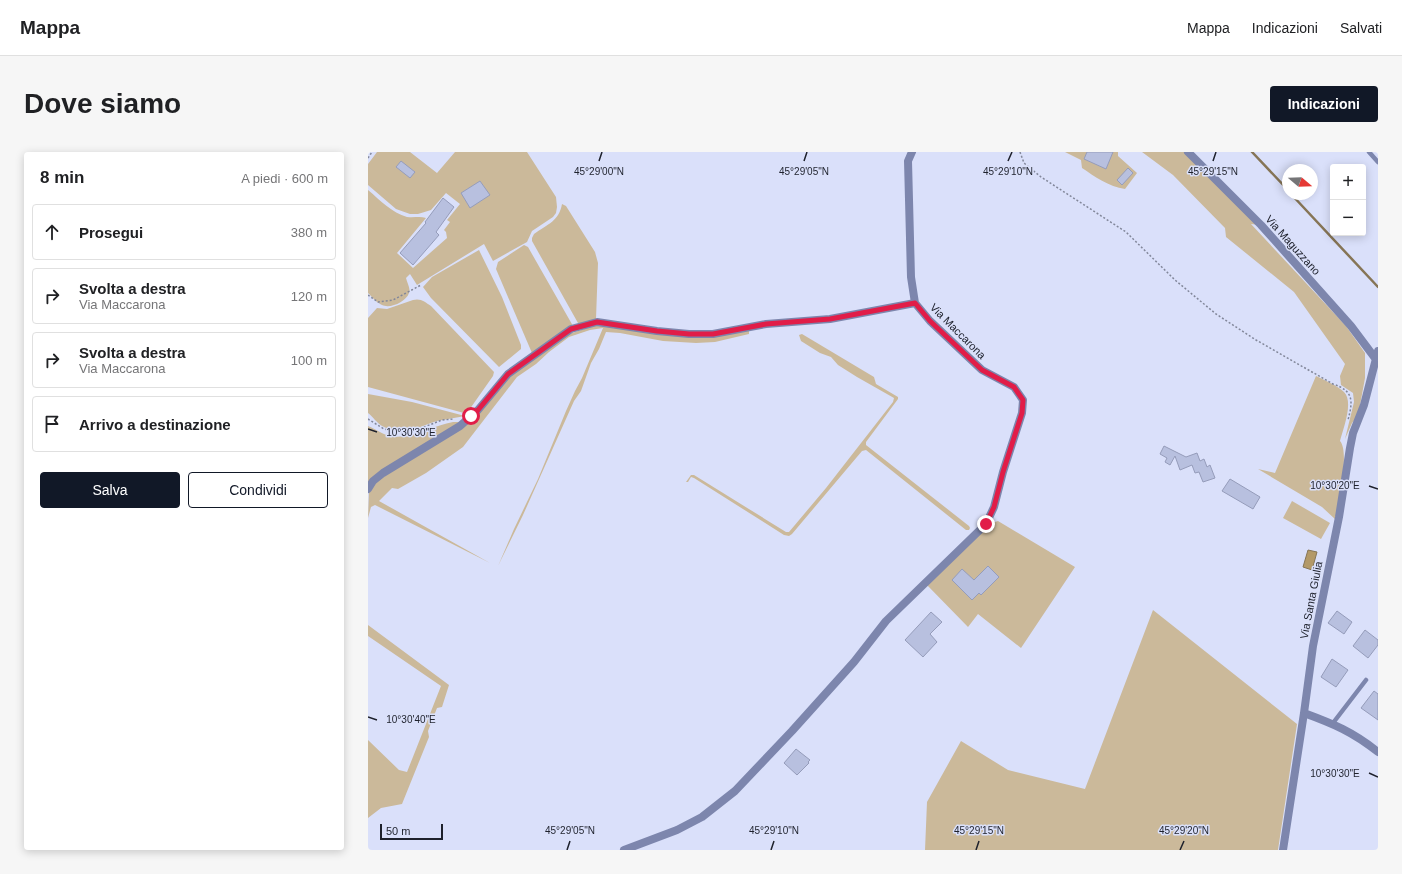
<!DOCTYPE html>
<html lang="it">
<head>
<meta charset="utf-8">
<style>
  :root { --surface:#fff; --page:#f6f6f6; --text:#202124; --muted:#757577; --line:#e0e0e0; --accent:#111827 }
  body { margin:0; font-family:Arial,sans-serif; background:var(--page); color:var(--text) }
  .controls { position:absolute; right:12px; top:12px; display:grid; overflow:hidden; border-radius:4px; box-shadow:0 2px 10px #0003 }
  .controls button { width:36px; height:36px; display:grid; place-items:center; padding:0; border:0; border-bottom:1px solid var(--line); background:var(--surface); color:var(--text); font:20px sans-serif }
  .compass { position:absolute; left:914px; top:12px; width:36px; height:36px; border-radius:50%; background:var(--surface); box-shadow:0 2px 10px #0003; rotate:109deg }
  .scale { position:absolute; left:12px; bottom:10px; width:63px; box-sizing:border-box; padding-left:4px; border:2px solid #1e212c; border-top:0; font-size:11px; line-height:14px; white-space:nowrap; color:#1e212c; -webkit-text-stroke:3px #dae0fa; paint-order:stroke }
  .stop { position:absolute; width:12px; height:12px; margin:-9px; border:3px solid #e11d48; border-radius:50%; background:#fff }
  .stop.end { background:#e11d48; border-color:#fff; box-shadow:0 1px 4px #0008 }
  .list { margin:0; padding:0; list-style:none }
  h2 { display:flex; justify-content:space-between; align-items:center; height:52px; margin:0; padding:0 16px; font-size:17px }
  h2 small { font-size:13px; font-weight:400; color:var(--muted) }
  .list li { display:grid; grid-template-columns:26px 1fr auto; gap:12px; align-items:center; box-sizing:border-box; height:56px; margin:0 8px 8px; padding:0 8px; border:1px solid var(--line); border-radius:4px }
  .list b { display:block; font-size:15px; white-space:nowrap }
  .list p { margin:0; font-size:13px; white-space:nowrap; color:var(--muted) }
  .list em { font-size:13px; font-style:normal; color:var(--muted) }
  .actions { display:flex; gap:8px; padding:12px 16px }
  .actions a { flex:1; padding:9px 0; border:1px solid var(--accent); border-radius:4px; text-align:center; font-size:14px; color:var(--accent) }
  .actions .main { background:var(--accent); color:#fff }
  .icon { flex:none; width:22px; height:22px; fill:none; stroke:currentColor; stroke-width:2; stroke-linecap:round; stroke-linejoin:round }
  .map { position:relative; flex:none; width:1010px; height:698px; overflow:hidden; border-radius:4px }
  header { display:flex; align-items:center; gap:24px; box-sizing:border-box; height:56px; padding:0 20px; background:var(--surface); border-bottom:1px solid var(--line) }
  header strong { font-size:19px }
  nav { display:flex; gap:22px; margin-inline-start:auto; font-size:14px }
  .intro { display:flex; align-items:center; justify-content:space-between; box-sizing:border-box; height:96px; padding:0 24px }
  h1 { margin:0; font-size:28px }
  .button { padding:10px 18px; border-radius:4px; background:var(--accent); color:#fff; font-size:14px; font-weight:700 }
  main { display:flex; gap:24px; padding:0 24px }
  aside { flex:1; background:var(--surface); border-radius:4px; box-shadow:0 2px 10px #0003 }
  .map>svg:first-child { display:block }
</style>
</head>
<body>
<header>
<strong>Mappa</strong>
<nav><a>Mappa</a><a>Indicazioni</a><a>Salvati</a></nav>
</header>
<div class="intro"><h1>Dove siamo</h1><a class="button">Indicazioni</a></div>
<main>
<aside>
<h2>8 min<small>A piedi · 600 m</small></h2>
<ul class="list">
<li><svg class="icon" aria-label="ahead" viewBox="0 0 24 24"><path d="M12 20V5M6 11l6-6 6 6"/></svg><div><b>Prosegui</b></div><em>380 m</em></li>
<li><svg class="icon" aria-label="right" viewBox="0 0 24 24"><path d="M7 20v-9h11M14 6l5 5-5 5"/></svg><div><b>Svolta a destra</b><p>Via Maccarona</p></div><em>120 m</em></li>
<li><svg class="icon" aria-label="right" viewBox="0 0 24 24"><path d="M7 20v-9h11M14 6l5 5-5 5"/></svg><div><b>Svolta a destra</b><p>Via Maccarona</p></div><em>100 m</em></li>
<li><svg class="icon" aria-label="arrive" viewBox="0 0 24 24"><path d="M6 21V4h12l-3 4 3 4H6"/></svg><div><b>Arrivo a destinazione</b></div></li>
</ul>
<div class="actions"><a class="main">Salva</a><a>Condividi</a></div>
</aside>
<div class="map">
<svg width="1010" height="698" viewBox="0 0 1010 698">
  <rect width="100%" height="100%" fill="#dae0fa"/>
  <path fill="#cbb99a" d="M9 0H42L69 21 87 0H159L188 45 189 55 188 61 185 65 164 79 159 90 125 109 116 92 49 133 42 122 38 126C39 131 43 137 41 141 38 150 22 157 14 153 9 151 4 145 0 141V38C12 48 24 61 39 65 46 66 52 64 58 66L29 101 45 116 79 86 78 80 76 78 82 70 79 68 92 52 78 41 63 58 50 62H42L28 57 0 33V12Z
    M697 0H750V4L769 21 757 37C741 35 726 24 714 16L713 8Z
    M774 0H818L892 73 883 72 978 174 997 201V226L990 264 984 271 977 287 986 250 985 241 973 233 972 224 977 212 926 140 858 85 857 76 805 23Z
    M194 52 198 54 227 100 230 111 228 167 213 172 210 171 164 89V86L166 82C180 72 191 69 194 52Z
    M156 93 160 95 205 174 164 201 128 117 130 110Z
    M111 98 134 145 153 193V197L131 215 63 146 55 135 64 125Z
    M45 148C53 146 57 150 63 154L126 220 125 224 99 261H96L0 235V166L9 156 19 157Z
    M229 173 269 179 380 178 381 179V182L347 190 328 191 295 189 252 181 238 180 231 197 223 211 213 239 206 249 155 363 130 414 146 377 170 327 198 259 207 239 214 226 235 176 222 178 201 185 181 200 168 212 149 225 95 295 58 321 30 337 24 336 11 349 122 411 7 353 3 355 0 366 1 339 10 327 96 274 140 226 201 182Z
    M434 182 506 225 508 232 530 245V247L498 290V293L601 374 602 376 601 378H598L498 298 494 299 424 382 421 384 416 383 326 326 323 325 320 330H318L323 323H326L418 380H421L458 336 525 250 526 246 489 225 470 213 463 205 452 201 433 189 431 183Z
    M948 224C956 228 970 234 976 240 986 250 975 277 972 289 982 300 970 353 968 368L954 355 890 317 907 321Z
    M0 242 44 250 97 264C88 266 78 267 69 269 50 275 34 285 14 274 9 271 5 265 0 261Z
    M85 270H94L0 332V274C8 277 15 283 23 284 42 288 66 273 85 270Z
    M924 349 962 371 953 387 915 366Z
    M630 369 707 415 653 496 610 462 600 475 558 432 618 373Z
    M785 458 929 572 910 698H557L559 650 593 589 640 618 717 637Z
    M0 473 81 533 74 555 69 556 60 579 61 585 34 652 13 656 0 666V588L31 618 39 620 73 534 0 484Z"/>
  <path fill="#b39968" stroke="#867556" d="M940 398 949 400 944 418 935 415Z"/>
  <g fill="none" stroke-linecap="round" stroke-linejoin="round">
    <path stroke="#867556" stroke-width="2.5" d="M884 0 920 38
      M923 42 1010 135"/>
  </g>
  <path fill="#b8c0df" stroke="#959cba" d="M719 0H745L738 17 716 7Z
    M33 9 47 20 42 26 28 15Z
    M760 16 765 21 754 33 749 28Z
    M112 29 122 43 102 56 93 41Z
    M75 46 86 55 68 80 71 83 45 113 32 101 58 71 57 70Z
    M796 294 818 305 829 301 832 309 836 307 839 315 842 313 847 326 835 330 831 320 827 321 824 313 812 318 807 304 802 313 797 310 799 306 792 302Z
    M862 327 892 345 885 357 854 339Z
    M620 414 631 425 613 443 611 441 604 448 584 428 594 417 606 428Z
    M969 459 984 470 976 482 960 471Z
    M563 460 574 470 562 482 569 490 555 505 537 488Z
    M997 478 1010 488V493L1000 506 985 494Z
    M964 507 980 518 968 535 953 525Z
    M1006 539 1010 542V568L993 556Z
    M428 597 442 608 440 610 441 611 429 623 416 611Z"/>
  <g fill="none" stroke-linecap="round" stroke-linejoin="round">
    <path stroke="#82879a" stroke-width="1.5" stroke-dasharray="2 2" stroke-linecap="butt" d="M652 0 656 11 673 25 758 80 807 128 848 162 888 188 965 232C986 239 985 249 980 268
      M0 6 4 0
      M0 143 10 150 25 148 53 133
      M0 267 16 277 34 281 51 277 74 268 86 267"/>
    <path stroke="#7d86ad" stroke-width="4.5" d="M1001 0 1010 10
      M965 571 998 528"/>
    <path stroke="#7d86ad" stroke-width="8" d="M820 0 893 73 983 174 1007 206
      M0 337 5 329 15 321 92 274 110 258 140 222 203 177 229 170 289 179 321 182H345L398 172 462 167 547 151
      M936 561C966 572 985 580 1010 600
      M256 698 309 678 334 665 367 639 424 579 486 510 518 469 618 372 626 355 635 320 654 261 655 248 646 235 614 218 562 169 547 151 543 125 540 9 544 0
      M915 698 936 561 945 494 971 365 982 296 985 281 996 253 1010 199"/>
  </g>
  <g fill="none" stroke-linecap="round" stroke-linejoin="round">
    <path stroke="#e11d48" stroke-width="5" d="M103 264 110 258 140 222 203 177 229 170 289 179 321 182H345L398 172 462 167 547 151 562 169 614 218 646 235 655 248 654 261 635 320 626 355 618 372"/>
  </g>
  <path fill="none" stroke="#1e212c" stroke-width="1.5" d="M231 9 234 0M436 9 439 0M640 9 644 0M845 9 848 0M0 277 9 280M1001 334 1010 337M0 565 9 568M1001 621 1010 625M199 698 202 689M403 698 406 689M608 698 611 689M812 698 816 689"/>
  <g text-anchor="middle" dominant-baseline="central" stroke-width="3" stroke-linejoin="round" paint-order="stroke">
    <g font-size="11" fill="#1e212c" stroke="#dae0fa">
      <text transform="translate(925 93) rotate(48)">Via Maguzzano</text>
      <text transform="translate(590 179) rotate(45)">Via Maccarona</text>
      <text transform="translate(943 448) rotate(-79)">Via Santa Giulia</text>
    </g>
  </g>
  <g font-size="10" text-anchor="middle" fill="#1e212c" stroke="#dae0fa" stroke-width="3" stroke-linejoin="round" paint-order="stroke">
    <text x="231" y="23">45°29'00"N</text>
    <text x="436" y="23">45°29'05"N</text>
    <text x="640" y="23">45°29'10"N</text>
    <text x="845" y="23">45°29'15"N</text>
    <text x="43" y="284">10°30'30"E</text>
    <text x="967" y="337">10°30'20"E</text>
    <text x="43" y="571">10°30'40"E</text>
    <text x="967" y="625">10°30'30"E</text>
    <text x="202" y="682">45°29'05"N</text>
    <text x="406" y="682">45°29'10"N</text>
    <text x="611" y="682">45°29'15"N</text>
    <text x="816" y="682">45°29'20"N</text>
  </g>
</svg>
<div class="controls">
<button>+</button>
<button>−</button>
</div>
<svg class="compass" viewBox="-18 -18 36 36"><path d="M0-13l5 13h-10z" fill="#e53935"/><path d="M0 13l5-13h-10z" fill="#757577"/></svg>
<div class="scale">50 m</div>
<div class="stop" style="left:103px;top:264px"></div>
<div class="stop end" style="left:618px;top:372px"></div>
</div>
</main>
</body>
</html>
